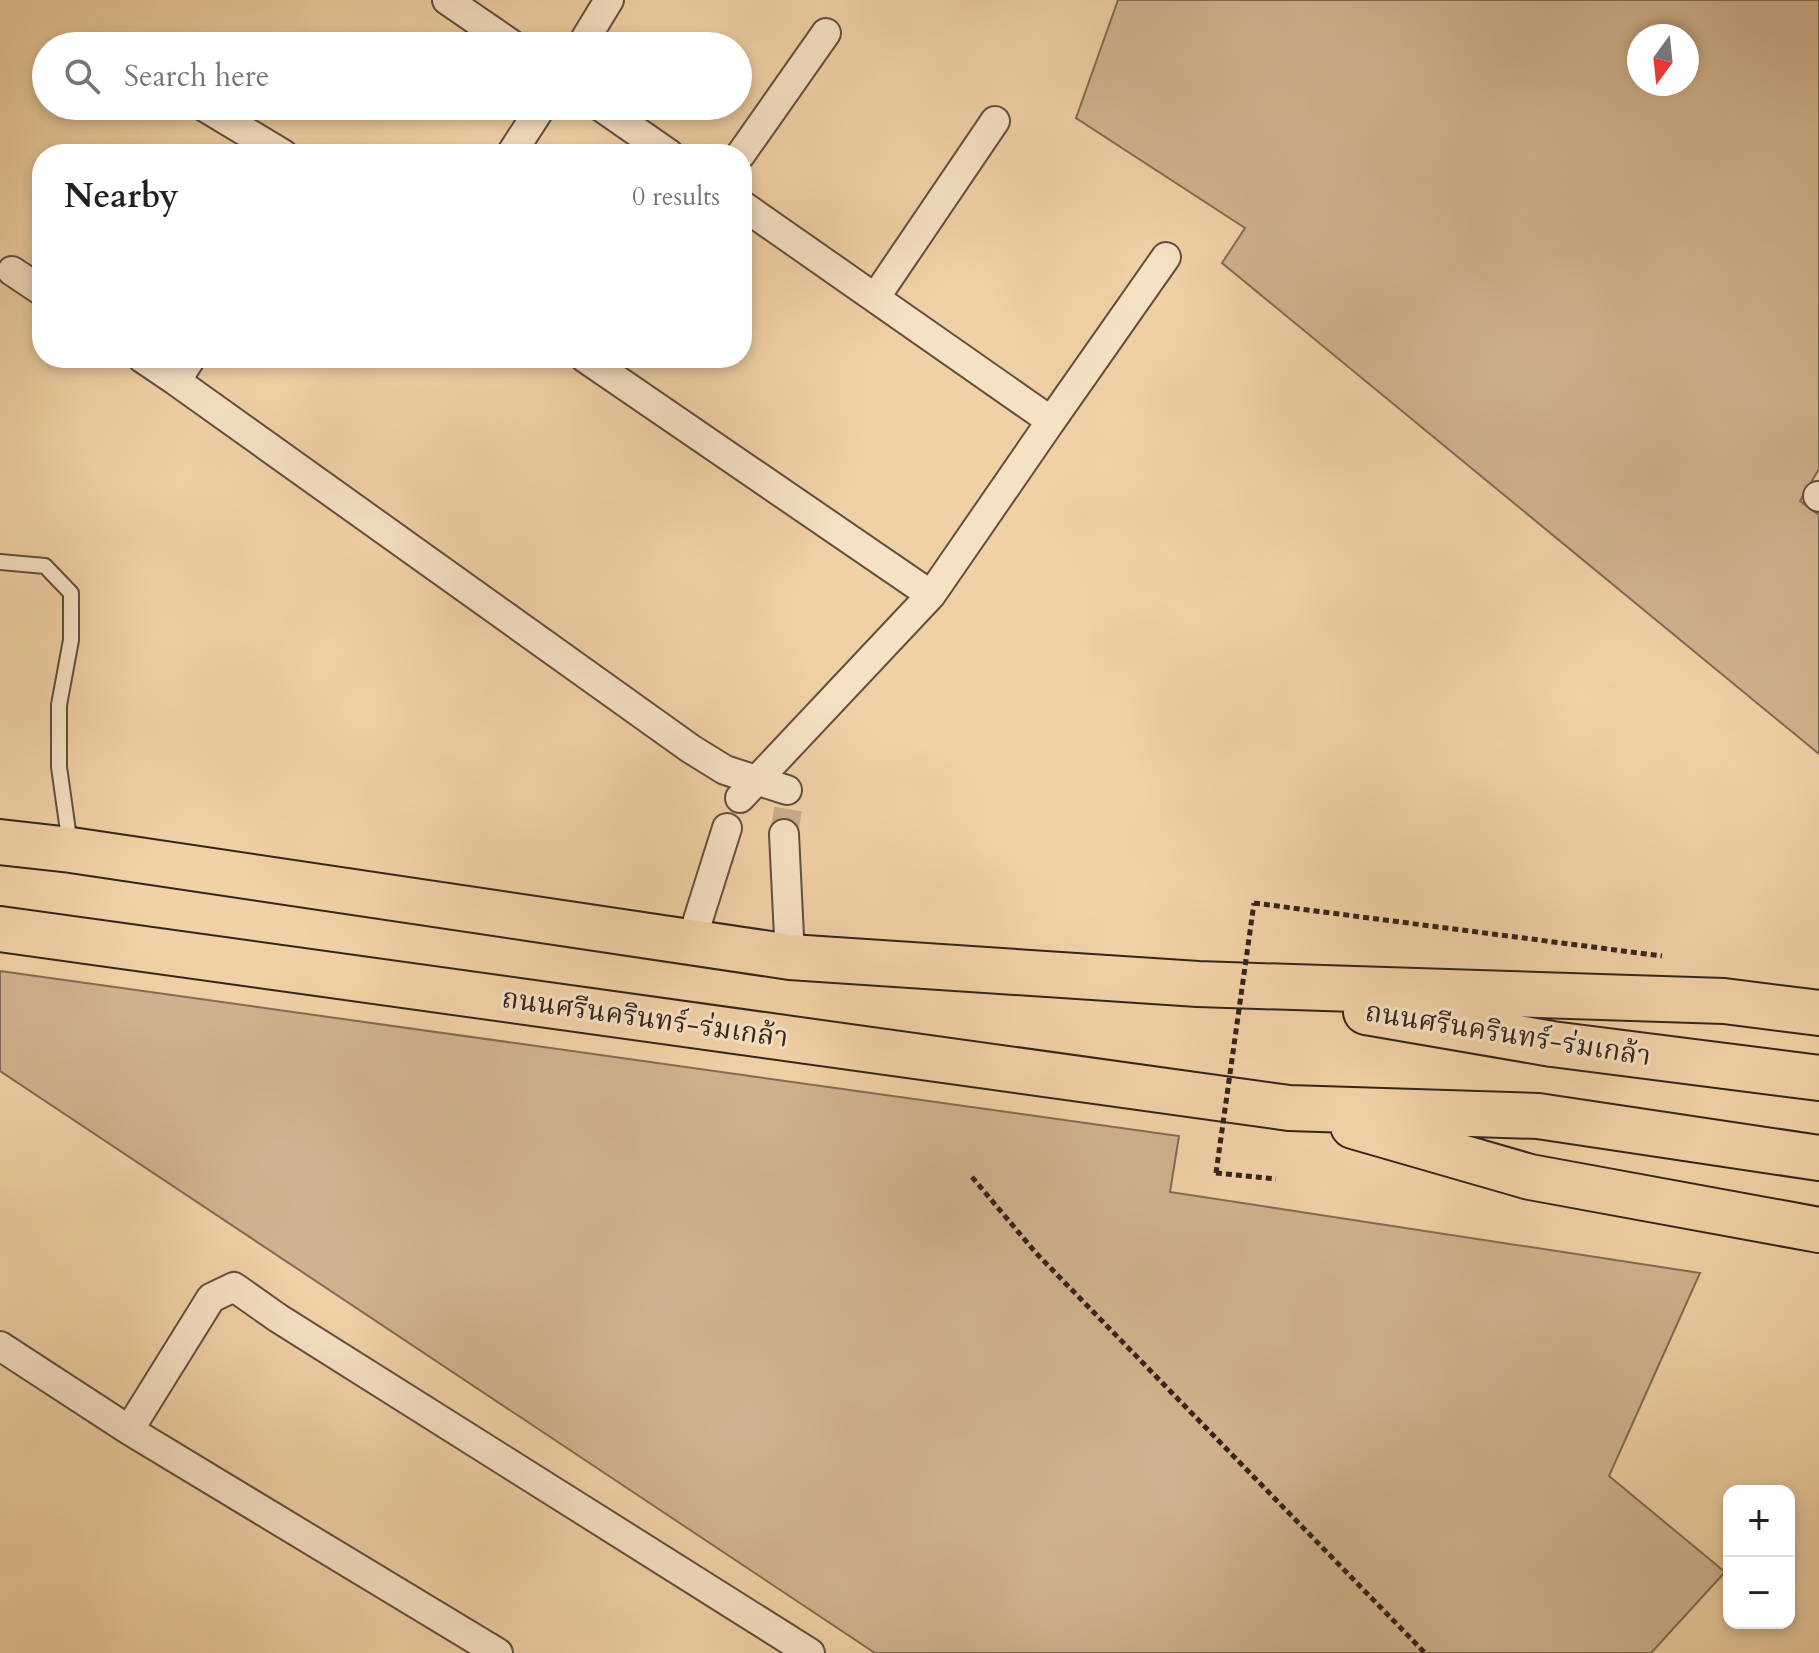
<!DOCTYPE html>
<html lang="en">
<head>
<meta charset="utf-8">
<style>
  :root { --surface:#fff; --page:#f2f2f2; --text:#202124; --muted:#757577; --line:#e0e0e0 }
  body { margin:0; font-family:Cardo,"Noto Serif Thai",serif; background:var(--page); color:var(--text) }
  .controls { position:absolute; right:24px; bottom:24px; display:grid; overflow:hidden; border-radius:16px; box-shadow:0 4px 12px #0003 }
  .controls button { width:72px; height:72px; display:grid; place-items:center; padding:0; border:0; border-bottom:2px solid var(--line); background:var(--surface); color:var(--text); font:40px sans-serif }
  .compass { position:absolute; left:1627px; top:24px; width:72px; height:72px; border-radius:50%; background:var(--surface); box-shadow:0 4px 12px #0003; rotate:195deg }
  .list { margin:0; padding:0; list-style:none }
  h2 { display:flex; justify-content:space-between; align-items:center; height:104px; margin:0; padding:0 32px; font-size:34px }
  h2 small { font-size:26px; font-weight:400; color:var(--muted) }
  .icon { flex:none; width:44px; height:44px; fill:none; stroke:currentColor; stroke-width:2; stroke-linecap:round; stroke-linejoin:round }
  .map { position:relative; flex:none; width:1819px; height:1653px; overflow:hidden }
  .search { position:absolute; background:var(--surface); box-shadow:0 4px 12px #0003; left:32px; top:32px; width:720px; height:88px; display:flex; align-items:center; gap:20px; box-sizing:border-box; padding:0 28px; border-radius:44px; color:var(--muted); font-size:30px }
  .panel { position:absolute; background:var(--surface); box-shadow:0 4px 12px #0003; left:32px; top:144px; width:720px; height:224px; border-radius:32px }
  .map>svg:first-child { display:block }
</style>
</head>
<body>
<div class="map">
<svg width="1819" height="1653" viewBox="0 0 1819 1653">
  <rect width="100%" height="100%" fill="#f0d1a5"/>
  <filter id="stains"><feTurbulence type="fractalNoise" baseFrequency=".0025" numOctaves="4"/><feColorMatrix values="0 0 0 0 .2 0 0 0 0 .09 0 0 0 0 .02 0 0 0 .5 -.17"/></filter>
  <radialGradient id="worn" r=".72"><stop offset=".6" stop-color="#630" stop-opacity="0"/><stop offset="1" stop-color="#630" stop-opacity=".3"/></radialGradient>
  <path fill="#d0b38e" stroke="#826b55" stroke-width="2" fill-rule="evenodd" d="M1118 0H1819V469L1800 501 1819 515V754L1222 263 1245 228 1076 118ZM1639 36H1687V84H1639Z
    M0 971 1179 1136 1170 1192 1700 1273 1609 1476 1725 1572 1651 1653H875L0 1071Z"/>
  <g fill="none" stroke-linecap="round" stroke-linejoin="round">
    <path stroke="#caae8a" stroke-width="28" stroke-dasharray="28 14" stroke-linecap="butt" d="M784 834 788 809"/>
    <defs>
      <path id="lane" d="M0 562 45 566 71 593V640L59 705V767L70 845"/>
      <path id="street" d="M447 0 514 46
        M581 46 609 0
        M203 106 283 154
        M600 106 669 154
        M511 154 542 106
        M741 154 826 33
        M742 205 1051 421 1166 257
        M12 271 42 291
        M875 298 995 121
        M142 358 176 381
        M191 358 176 381 691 749 725 770 787 790
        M585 358 931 595 740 798
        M1818 496 1819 497
        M931 595 1051 421
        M784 834 790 957
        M691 942 727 828
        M0 1346 129 1430 498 1653
        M129 1430 211 1298 234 1287 278 1318 810 1653"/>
      <path id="primary" d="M0 842 71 850 790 957 1198 984 1724 1001 1819 1013
        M0 929 1289 1108 1538 1116 1819 1158
        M1366 1012 1552 1044 1819 1078
        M1353 1126 1530 1177 1819 1230"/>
    </defs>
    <use href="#lane" stroke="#634e3e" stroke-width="18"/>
    <use href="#street" stroke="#634e3e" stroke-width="32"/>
    <use href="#primary" stroke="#34231c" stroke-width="48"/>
    <path stroke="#34231c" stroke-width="5" stroke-dasharray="6 4" stroke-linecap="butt" d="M1254 903 1662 956
      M1216 1173 1276 1179
      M972 1177 1036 1253 1425 1653"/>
    <use href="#lane" stroke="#f5e1c4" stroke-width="14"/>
    <use href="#street" stroke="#f5e1c4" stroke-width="28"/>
    <use href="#primary" stroke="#f0d1a5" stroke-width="44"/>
    <path stroke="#34231c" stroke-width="5" stroke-dasharray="6 4" stroke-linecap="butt" d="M1216 1173 1254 903"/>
  </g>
  <g text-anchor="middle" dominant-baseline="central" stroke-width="6" stroke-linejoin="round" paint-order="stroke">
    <g font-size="28" fill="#34231c" stroke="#f5e1c4">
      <text transform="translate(645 1018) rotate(8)">ถนนศรีนครินทร์-ร่มเกล้า</text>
      <text transform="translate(1508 1034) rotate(9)">ถนนศรีนครินทร์-ร่มเกล้า</text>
    </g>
  </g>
  <rect width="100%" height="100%" filter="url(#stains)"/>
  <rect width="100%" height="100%" fill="url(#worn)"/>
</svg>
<div class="controls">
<button>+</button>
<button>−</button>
</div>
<svg class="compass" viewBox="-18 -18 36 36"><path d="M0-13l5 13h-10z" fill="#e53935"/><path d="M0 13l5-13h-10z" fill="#757577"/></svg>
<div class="search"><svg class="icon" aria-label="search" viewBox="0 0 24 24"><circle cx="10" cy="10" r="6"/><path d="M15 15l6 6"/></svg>Search here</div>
<section class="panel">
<h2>Nearby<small>0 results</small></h2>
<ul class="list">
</ul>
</section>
</div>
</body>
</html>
